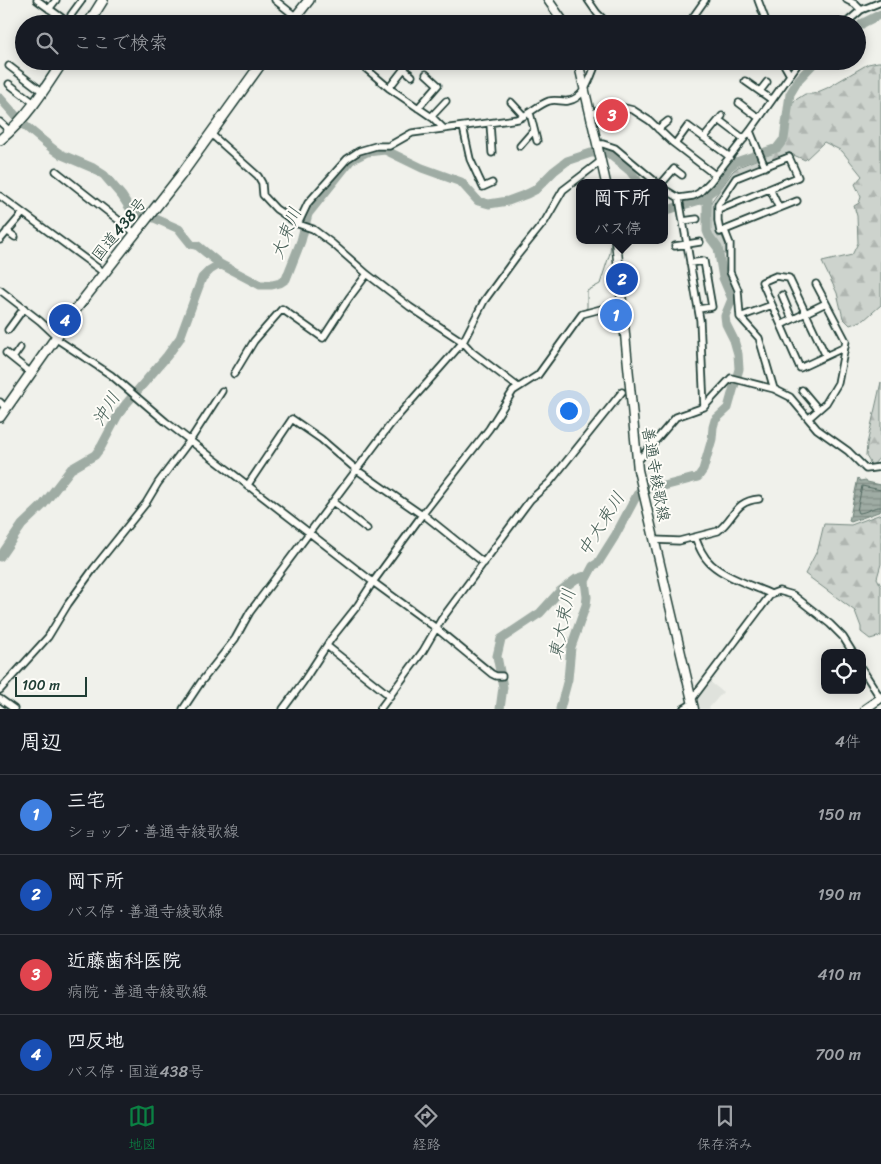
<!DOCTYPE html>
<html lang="ja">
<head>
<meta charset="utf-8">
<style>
  :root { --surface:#171b24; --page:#20242c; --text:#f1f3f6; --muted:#9ea1a6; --line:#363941; --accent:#0b8043 }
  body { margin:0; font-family:Sriracha,"Klee One",sans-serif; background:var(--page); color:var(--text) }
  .controls { position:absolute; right:15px; bottom:15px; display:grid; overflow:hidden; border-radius:10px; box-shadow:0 2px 12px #0003 }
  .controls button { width:45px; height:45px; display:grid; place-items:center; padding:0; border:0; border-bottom:1px solid var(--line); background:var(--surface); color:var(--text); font:25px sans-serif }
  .scale { position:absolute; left:15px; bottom:12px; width:72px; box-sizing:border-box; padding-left:5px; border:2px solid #1f3d34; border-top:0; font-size:14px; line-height:18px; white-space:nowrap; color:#1f3d34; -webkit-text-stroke:4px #fdfcf7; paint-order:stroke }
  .you { position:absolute; left:568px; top:410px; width:18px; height:18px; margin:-12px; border:4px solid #fff; border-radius:50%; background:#1a73e8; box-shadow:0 0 0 8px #1a73e833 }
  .badge { display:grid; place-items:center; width:32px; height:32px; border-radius:50%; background:var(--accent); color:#fff; font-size:16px; font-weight:700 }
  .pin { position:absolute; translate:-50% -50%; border:2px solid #fff; box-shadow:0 1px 5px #0006 }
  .popup { position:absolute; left:576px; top:179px; width:92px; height:65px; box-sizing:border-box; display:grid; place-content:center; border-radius:10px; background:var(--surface); filter:drop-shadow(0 1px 4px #0005); font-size:16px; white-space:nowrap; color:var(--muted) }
  .popup b { font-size:19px; color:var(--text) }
  .popup::after { content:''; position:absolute; left:50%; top:100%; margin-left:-10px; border:10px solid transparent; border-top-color:var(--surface) }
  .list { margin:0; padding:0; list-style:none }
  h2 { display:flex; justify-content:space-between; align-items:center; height:65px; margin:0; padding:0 20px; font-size:21px }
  h2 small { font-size:16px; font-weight:400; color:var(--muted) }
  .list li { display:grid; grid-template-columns:32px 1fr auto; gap:15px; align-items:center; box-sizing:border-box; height:80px; padding:0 20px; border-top:1px solid var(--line) }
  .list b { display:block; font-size:19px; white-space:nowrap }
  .list p { margin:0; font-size:16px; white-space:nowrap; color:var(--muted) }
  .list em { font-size:16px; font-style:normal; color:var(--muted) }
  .icon { flex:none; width:28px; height:28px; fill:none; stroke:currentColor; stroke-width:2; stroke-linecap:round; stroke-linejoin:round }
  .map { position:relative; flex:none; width:881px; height:709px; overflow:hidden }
  .search { position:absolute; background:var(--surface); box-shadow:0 2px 12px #0003; left:15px; right:15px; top:15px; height:55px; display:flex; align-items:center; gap:12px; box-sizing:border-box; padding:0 18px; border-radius:28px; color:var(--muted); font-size:19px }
  .sheet { height:385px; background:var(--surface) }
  nav { display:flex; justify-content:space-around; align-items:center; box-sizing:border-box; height:70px; border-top:1px solid var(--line); background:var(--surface); font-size:14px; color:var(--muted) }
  nav a { display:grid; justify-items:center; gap:2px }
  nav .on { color:var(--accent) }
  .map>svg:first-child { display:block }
</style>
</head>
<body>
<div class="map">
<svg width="881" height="709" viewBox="0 0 881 709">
  <defs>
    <pattern id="forest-firs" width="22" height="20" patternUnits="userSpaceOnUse" patternTransform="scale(1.25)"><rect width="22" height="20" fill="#cdd3cd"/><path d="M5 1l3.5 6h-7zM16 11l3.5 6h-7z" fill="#b0b6b1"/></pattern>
    <pattern id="water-rules" width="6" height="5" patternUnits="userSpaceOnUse" patternTransform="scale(1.25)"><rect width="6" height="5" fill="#9faca4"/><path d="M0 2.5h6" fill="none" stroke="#818d86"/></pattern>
  </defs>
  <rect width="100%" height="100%" fill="#f0f1eb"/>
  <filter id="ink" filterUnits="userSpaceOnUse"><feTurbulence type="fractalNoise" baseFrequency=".02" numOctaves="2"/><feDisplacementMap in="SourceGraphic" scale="10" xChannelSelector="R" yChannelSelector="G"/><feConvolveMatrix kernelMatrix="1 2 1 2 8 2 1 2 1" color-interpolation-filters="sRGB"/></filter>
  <g filter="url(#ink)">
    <path fill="#dfe2dc" d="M709 681 723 692 709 708 710 709H697L695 699Z"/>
    <path fill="url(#forest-firs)" stroke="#768880" d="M878 62H881V305L864 320 850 325 843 318 837 293 822 262 852 255 858 243 857 216 854 206 859 203 861 197 855 184 862 176 842 151 824 142 805 160 789 153 769 161 765 160 760 162 758 166 735 176 715 201 714 220 718 237 722 236 726 246 727 254H724L711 234 710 227 711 202 733 171 738 167 778 151 786 142 788 112 794 101 805 94H813L827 88 868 64Z
      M881 382V456L872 466 866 456 867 444Z
      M881 514V564L877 578 881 586V636L870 639 861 632V627L855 611 805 574 818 549 824 524 851 525Z"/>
    <path fill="url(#water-rules)" stroke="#6c8077" d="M858 478 860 481 866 480 867 482 881 485V511L851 522 849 521Z"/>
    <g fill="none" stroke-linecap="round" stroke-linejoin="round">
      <path stroke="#526961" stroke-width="1" d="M881 490 862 486 857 511 858 513C867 513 873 506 881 507"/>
      <path stroke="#6c8077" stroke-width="1" d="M583 311 587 308V291L600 284 610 253 611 240
        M570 326 579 314
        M432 507 447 488
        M379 579 390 564
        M339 633 360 607"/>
      <path stroke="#9faca4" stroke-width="9" d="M857 28 863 23 881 14
        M0 98 24 125 53 149 60 154 93 168 104 175 122 196 129 207 179 229 191 244 198 246 220 264 260 285H272L280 283 286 279 301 241 308 214 351 160 367 152 385 150 422 168 461 182 478 201 489 204 508 201 527 194 535 190 554 171 567 161 591 153H608L630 171 639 183
        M664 211 700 200 716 188 729 167 736 162 777 148 784 139 790 94 799 79 816 61
        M0 557 22 525 43 505 71 469 95 455 101 447 118 415 126 404 167 356 180 338 202 278 210 270 220 264
        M500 709 503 687 497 656 501 639 540 613 560 591 576 579 588 575
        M560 709 568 679 571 647 586 605 587 597 585 581 593 566 598 563 615 536 638 493 642 489 664 486 698 477 703 470 712 439 713 427 715 420 728 408 739 369 738 354 734 340 726 324 725 316 732 299 723 278 718 248 709 236 707 231V195"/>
      <defs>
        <path id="minor" d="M37 0 62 18
          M275 0 305 24
          M588 0 597 13 608 24
          M758 0 767 24
          M847 0 855 4 861 10
          M49 9 56 0
          M78 24 72 20 71 15 82 0
          M688 24 705 0
          M845 24 861 10 881 2
          M357 61 389 88 433 118 444 129
          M782 61 790 75
          M9 66 43 92
          M404 69 412 76
          M745 81 772 100
          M9 84 34 103
          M389 88 410 61
          M760 91 767 82
          M511 102 524 116
          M739 103 759 118
          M418 108 438 85 426 74
          M530 113 537 141
          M590 114 613 105 633 110 650 121 672 142 715 175
          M431 117 446 101
          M719 120 744 139
          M0 122 10 131
          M490 123 492 153
          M463 127 470 159 483 187 492 183
          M658 129 668 121
          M750 131 765 167
          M211 134 258 176 262 183 263 195 276 209 298 224 313 229 333 244 367 274 410 307 463 342 472 352 518 387
          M704 138 722 116
          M597 144H603L615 148 657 183
          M675 144 688 126 730 157
          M520 146 534 130
          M56 171 135 233
          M662 183 674 169 682 175
          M664 189 679 198 693 196 699 193 710 182 750 131 800 61
          M770 189 779 208
          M0 196 103 272
          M679 198 700 320 704 407
          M718 210 798 177 789 157 736 178 718 205V221L720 232 797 201
          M683 221 697 219
          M298 224 308 203 347 159 359 151 376 146H389L412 133 518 119C529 114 538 105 549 101 556 99 562 102 568 101 586 98 591 75 597 61
          M7 231 15 237
          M725 231 730 244V272L738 290 740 317 759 338 774 389
          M0 240 23 213
          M675 246 700 242
          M690 263 704 261 712 307 698 309
          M0 290 40 321 56 336
          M782 295 792 319
          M740 317 772 305
          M781 325 826 303
          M8 330 24 308
          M55 338 111 375 166 422 373 582 358 605 331 639 303 682 283 709
          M6 353 31 373
          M826 356 789 278 776 276 762 282 800 368 845 347
          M13 358 20 348
          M234 374 254 341 282 309 323 338 349 298 367 274
          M802 390 818 409
          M0 402 6 408
          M809 418 826 403 838 383 846 341 816 284
          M637 462 676 417 704 407 731 378 774 389 790 397 817 429 848 451 866 469 881 467
          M247 486 292 419 321 439 357 470 422 515
          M333 502 367 529
          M423 514 484 563
          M695 537C699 547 703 557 711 564 725 577 753 586 771 594
          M654 540 679 541 718 531C735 518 734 501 759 499
          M327 646 390 696
          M862 669 881 699
          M502 676H496L492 674 436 628 373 582 422 515 489 429 513 391 538 375 582 314 601 309 621 300
          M0 690 48 637 68 604 94 568 146 503 158 483 191 439 222 391
          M0 699 14 709
          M692 699 771 594 779 591 793 595 830 624 843 637 853 653
          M183 709 201 682 235 639 250 612 390 425 463 342 484 301 516 257 545 221 563 190 601 161
          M380 709 423 651 441 620 530 500 549 483 622 392
          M683 709 693 703"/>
        <path id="major" d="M548 0 565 24
          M578 61 606 183
          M616 240 638 470 694 709
          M865 709 881 698"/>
        <path id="highway" d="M88 24 103 0
          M290 24 309 0
          M0 140C26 119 45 89 63 61
          M0 417 76 309 181 175 263 61"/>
      </defs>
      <use href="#minor" stroke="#1f3d34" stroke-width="9"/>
      <use href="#major" stroke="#1f3d34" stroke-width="11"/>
      <use href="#highway" stroke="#1f3d34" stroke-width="12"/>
      <use href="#minor" stroke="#fdfcf7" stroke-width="5.5"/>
      <use href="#major" stroke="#fdfcf7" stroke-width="8"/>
      <use href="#highway" stroke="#fdfcf7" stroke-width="9"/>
    </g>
  </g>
  <g text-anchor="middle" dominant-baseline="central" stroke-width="4" stroke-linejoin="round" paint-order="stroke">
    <g font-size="16" fill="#1f3d34" stroke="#fdfcf7">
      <text transform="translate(119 229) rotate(-51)">国道438号</text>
      <text transform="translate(656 474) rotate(80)">善通寺綾歌線</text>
    </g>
    <g font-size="18" font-style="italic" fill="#455e56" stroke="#fdfcf7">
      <text transform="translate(286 233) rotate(-68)">大束川</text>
      <text transform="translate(106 409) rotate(-59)">沖川</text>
      <text transform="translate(601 524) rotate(-58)">中大束川</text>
      <text transform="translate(562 624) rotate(-78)">東大束川</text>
    </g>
  </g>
</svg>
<div class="controls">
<button><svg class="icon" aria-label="locate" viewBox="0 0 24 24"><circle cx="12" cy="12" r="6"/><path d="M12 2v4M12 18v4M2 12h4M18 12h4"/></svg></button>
</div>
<div class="scale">100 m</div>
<div class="you"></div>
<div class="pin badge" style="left:616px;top:315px;background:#3f7fe0">1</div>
<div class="pin badge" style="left:622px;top:279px;background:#1a4fb4">2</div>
<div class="popup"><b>岡下所</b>バス停</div>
<div class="pin badge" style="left:612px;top:115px;background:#e0444e">3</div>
<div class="pin badge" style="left:65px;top:320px;background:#1a4fb4">4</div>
<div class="search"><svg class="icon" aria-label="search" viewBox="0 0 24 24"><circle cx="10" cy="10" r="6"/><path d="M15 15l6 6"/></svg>ここで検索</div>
</div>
<section class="sheet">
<h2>周辺<small>4件</small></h2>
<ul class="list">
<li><span class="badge" style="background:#3f7fe0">1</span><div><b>三宅</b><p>ショップ · 善通寺綾歌線</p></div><em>150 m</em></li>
<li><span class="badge" style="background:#1a4fb4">2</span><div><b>岡下所</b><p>バス停 · 善通寺綾歌線</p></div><em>190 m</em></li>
<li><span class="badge" style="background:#e0444e">3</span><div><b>近藤歯科医院</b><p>病院 · 善通寺綾歌線</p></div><em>410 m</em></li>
<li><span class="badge" style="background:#1a4fb4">4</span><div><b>四反地</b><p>バス停 · 国道438号</p></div><em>700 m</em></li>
</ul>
</section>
<nav>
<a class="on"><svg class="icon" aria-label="map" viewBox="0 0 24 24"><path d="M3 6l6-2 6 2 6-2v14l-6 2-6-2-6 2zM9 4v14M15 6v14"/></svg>地図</a>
<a><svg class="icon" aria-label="directions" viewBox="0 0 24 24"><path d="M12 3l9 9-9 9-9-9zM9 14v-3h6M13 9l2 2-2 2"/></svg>経路</a>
<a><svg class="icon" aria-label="saved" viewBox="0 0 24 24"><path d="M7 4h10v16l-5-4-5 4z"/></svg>保存済み</a>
</nav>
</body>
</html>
